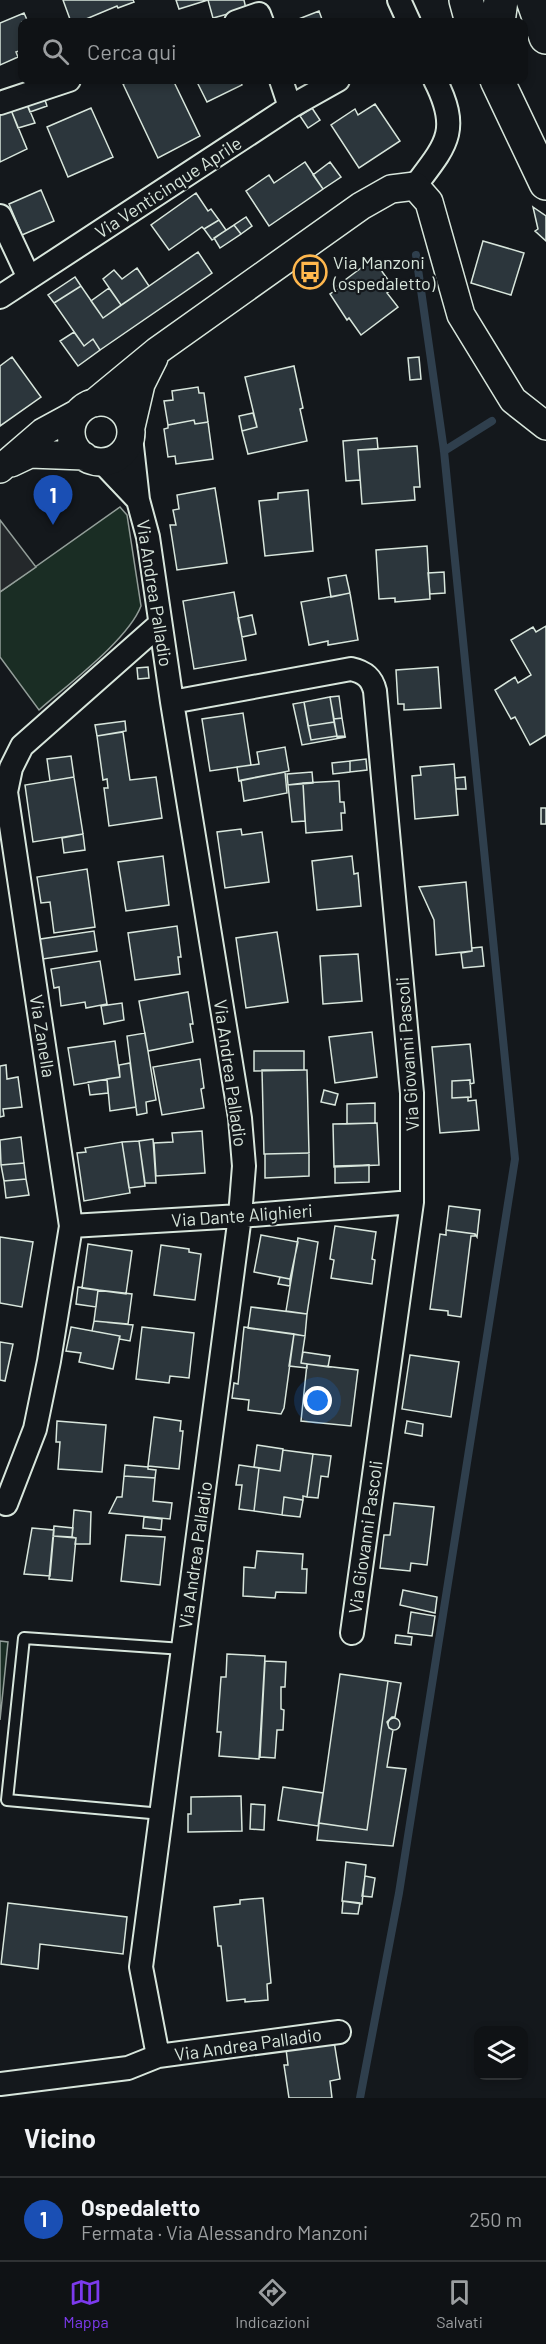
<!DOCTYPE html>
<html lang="it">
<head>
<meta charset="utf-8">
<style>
  :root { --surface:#0f1215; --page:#1d2022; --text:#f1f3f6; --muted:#9b9ea0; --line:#2f3234; --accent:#7c3aed }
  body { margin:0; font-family:Barlow,sans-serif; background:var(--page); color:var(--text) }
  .controls { position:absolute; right:18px; bottom:18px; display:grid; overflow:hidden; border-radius:12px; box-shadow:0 3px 9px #0003 }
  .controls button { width:54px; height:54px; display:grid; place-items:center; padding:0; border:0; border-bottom:2px solid var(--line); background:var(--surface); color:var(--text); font:30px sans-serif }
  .you { position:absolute; left:318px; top:1401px; width:21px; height:21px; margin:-15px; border:4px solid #fff; border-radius:50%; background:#1a73e8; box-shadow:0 0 0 9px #1a73e833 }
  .badge { display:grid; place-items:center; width:39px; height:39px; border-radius:50%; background:var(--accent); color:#fff; font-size:20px; font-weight:700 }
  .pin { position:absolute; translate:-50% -50px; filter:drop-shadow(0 2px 3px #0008) }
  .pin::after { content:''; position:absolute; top:32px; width:21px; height:18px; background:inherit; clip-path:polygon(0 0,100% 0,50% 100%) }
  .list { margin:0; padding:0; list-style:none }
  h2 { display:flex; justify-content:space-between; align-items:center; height:78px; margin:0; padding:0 24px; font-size:26px }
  h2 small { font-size:20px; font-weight:400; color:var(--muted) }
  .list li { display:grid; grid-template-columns:39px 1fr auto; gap:18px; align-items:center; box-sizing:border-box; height:84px; padding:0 24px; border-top:2px solid var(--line) }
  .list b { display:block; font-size:22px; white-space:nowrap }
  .list p { margin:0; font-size:20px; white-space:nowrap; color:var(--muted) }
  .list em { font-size:20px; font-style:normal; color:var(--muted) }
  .icon { flex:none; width:33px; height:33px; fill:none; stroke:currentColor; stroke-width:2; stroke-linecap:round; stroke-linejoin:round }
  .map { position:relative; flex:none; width:546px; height:2098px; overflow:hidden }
  .search { position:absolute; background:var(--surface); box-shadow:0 3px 9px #0003; left:18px; right:18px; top:18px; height:66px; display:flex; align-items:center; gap:15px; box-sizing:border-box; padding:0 21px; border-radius:12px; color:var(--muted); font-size:22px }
  .sheet { height:162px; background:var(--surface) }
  nav { display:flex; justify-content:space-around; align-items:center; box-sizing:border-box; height:84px; border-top:2px solid var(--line); background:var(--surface); font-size:16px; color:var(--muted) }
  nav a { display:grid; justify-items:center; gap:3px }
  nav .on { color:var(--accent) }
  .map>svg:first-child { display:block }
</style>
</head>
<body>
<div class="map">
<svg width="546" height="2098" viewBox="0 0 546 2098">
  <rect width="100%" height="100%" fill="#14181c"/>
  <path fill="#1a2d24" stroke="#939e99" stroke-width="1.5" d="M120 507 127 515 141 606C128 640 67 685 39 710L0 657V592Z
    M0 1641 8 1642 0 1720Z"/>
  <path fill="#24282b" stroke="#939e99" stroke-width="1.5" d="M0 520 36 567 0 592Z"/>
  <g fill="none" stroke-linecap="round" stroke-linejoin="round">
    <path stroke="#2f3f4d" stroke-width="8" d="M444 451 492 421
      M360 2098 399 1893 515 1159 444 451 416 255"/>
  </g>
  <path fill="#2c363c" stroke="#d8e6dc" stroke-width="1.5" d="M63 0H133L134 2 118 8 117 6 79 22H71Z
    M176 0H244L246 9 213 18 208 0 179 9Z
    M319 11 323 22H291Z
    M24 13 28 22H22V50L16 52 18 57 0 65V23Z
    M134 80H173L200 136 158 158 123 84Z
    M196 80H240L242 85 207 102Z
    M43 94 47 106 30 112 25 100Z
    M27 104 35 123 18 128 11 110Z
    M375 104 400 141 359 168 331 125 355 109 358 115Z
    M91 108 113 157 68 177 47 127Z
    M312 108 320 120 308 128 300 116Z
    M11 110 27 149 0 162V115Z
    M305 162 323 189 269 226 246 191 269 175 274 183Z
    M330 162 341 177 323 189 313 175Z
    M41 190 54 221 22 235 9 204Z
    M196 193 208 211 211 209 219 220 204 229 202 227 169 250 151 225Z
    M533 207 546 216V241L535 231 538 229Z
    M246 217 252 226 241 234 234 225Z
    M219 220 226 230 212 240 204 229Z
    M234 225 241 234 220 248 214 238Z
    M483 241 524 253 511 295 471 283Z
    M198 252 212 273 100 350 93 339 84 346 54 303 81 286 103 318Z
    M373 259 394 288 387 293 398 307 361 335 349 318 347 320 330 294 339 288 337 286Z
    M137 268 149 286 121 305 103 279 114 270 122 279Z
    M75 277 81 286 54 303 48 295Z
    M109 288 121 305 103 318 91 301Z
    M74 332 84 346 93 339 100 350 78 366 60 341Z
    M12 357 41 397 0 426V366Z
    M419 357 421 379 410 380 408 358Z
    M294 366 303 408 300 409 307 441 248 454 242 431 257 427 245 377Z
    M198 387 199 393H204L208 422 195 424 194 420 168 425 164 401 173 400 172 391Z
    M253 413 257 427 242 431 239 416Z
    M194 420 195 424 208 422 213 459 176 464 175 456 168 457 164 429 168 428V425Z
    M377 438 378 449 358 450 360 480 346 481 343 441Z
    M417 446 420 487H414L415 500 362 504 358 450Z
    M215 488 227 563 177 570 170 525H176L173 510 179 509 177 495Z
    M308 490 313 551 265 556 259 501 278 499V493Z
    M427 546 430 599 395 602V598L379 599 376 550Z
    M444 572 445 593 430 594 428 573Z
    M346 575 350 593 331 597 328 578Z
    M234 592 246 660 194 669 183 601Z
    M350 593 358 640 328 645V641L309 645 301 602Z
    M252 615 256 634 242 637 238 618Z
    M546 626V735L530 745 515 717 511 719 495 690 515 677 518 683 531 675 511 640 533 627 536 632Z
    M148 667 149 678 138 679 137 668Z
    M438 667 441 708 404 710V704H398L396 670Z
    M339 696 342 718 334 719 330 697Z
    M330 697 334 722 308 726 304 702Z
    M304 702 311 740 337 736 346 737 302 745 293 704Z
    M243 713 251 765 210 771 202 719Z
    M342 718 345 736 337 737 334 719Z
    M125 721 126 731 97 736 95 725Z
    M334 722 337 736 311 740 308 726Z
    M123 732 130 780 156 777 162 818 109 826 104 788H108L107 779 103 780 97 736Z
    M285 747 289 771 239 781 237 767 259 764 257 752Z
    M71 756 74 777 50 781 47 759Z
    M366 759 367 770 350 772V761Z
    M350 761V772L333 774 332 763Z
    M454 764 458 815 415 819 412 776 421 775 420 767Z
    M285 772 287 793 244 801 241 780Z
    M312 772 313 783 288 785 287 774Z
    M74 777 83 834 33 842 25 785Z
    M465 777 466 789H456L455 778Z
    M339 781 340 802H344L345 813H341L342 830 306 833 303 783Z
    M303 783 305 821 292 822 288 785Z
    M541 808H546V824H541Z
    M241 829 242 835 262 832 269 882 225 888 217 832Z
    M83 834 85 850 64 853 62 838Z
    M163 856 169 905 126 911 118 862Z
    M352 856 354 874 358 873 361 906 317 910 312 861Z
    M87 869 95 927 54 933 50 902 41 903 37 877Z
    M466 882 472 951 436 955 434 920 419 887Z
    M177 926 181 957H178L180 974 135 980 128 933Z
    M94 931 97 951 36 960 34 940Z
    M277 932 288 1002 246 1008 236 938Z
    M482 947 484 966 463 968 461 953 472 951V948Z
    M358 954 362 1001 323 1004 320 956Z
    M100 961 107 1004 86 1008 85 1002 61 1006 59 987 54 988 51 969Z
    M188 992 193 1024H190L193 1042 148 1051 139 1001Z
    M122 1003 124 1020 104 1024 101 1006Z
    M372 1032 377 1077 335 1083 329 1037Z
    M145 1033 156 1100 146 1102 147 1113 137 1115 127 1036Z
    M115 1041 120 1077 74 1085 68 1048Z
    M470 1044 474 1083 470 1084V1080L452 1081V1098L468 1097V1101L476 1100 479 1130 440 1133 432 1047Z
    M254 1051H304V1070L254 1071Z
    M200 1059 204 1088 201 1089 204 1108 162 1115 153 1067Z
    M130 1063 136 1107 110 1111 107 1079 120 1077 119 1065Z
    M6 1065 7 1079 18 1077 22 1107 3 1109 4 1116 0 1117V1066Z
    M262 1070H307L309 1153 264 1154Z
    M107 1079 108 1093 90 1095 88 1082Z
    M470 1080 471 1097 452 1098V1081Z
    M324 1090 338 1094 335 1105 321 1102Z
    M375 1103V1123L347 1124V1104Z
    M377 1123 379 1165 334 1167 333 1124Z
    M202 1131 205 1173 156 1176 154 1143 173 1142 172 1133Z
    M21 1137 24 1163 1 1165 0 1140Z
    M153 1139 156 1183H145L139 1141Z
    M139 1141 145 1186 129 1188 122 1142Z
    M122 1142 130 1193 84 1201 77 1153 86 1152 85 1148Z
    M309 1153V1176L265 1178V1154Z
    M24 1163 26 1179 4 1181 1 1165Z
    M369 1165V1182L335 1183V1166Z
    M26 1179 29 1195 6 1198 4 1181Z
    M449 1206 480 1210 477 1237 475 1234 446 1230Z
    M335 1226 376 1232 372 1259 375 1260 372 1284 331 1278 334 1260 330 1259Z
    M446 1230 475 1234V1236H471L461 1317 448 1315V1311L430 1309 440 1234 446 1235Z
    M261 1235 298 1242 290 1279 254 1272Z
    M0 1237 33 1242 22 1307 0 1303Z
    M298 1238 318 1242 307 1314 286 1311Z
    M88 1244 132 1251 126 1294 82 1288Z
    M161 1245 189 1249V1252L201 1254 195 1300 154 1295Z
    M280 1277 290 1279V1286L278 1284Z
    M78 1287 98 1290 96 1307 76 1304Z
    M98 1290 132 1294 128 1324 94 1321Z
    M251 1307 307 1314 305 1336 248 1328Z
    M94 1321 133 1325 130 1341 119 1339 120 1336 92 1331Z
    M71 1327 120 1336 113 1369 79 1362 81 1353 66 1351Z
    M142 1327 194 1333 189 1378 170 1376 169 1383 136 1379Z
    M244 1327 294 1334 284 1408 281 1414 248 1410 249 1400 232 1398 234 1383 238 1384Z
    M294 1334 305 1336 301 1363 307 1364V1368L289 1366Z
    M0 1342 13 1344 5 1381 0 1380Z
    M303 1352 330 1356 328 1367 301 1363Z
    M410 1355 459 1362 451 1417 402 1409Z
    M307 1364 358 1370 351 1426 301 1421Z
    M154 1417 181 1421 180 1431H183L179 1469 148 1466Z
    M57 1421 106 1425 102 1472 58 1469 60 1442H56Z
    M407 1421 423 1424 422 1436 405 1433Z
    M257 1445 283 1449 280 1471 254 1467Z
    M283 1450 313 1454 307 1497 303 1496V1500L284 1497 282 1515 254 1511 259 1468 280 1471Z
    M313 1454 331 1456 328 1477 321 1476 318 1498 307 1497Z
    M125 1465 148 1467V1469L156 1470 155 1478 124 1476Z
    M239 1465 259 1468 254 1511 239 1509 242 1485H236Z
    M124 1476 155 1478 153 1501 172 1503 170 1519 109 1513 117 1497H122Z
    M284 1497 303 1500 300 1517 282 1515Z
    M394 1503 434 1507 427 1565 411 1563 410 1571 380 1568 384 1535H390Z
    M74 1510 91 1512 90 1544H75L76 1538 72 1537Z
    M144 1517 162 1519 161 1530 143 1528Z
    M54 1526 73 1528 72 1537 53 1536Z
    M32 1528 54 1530 50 1576 24 1574Z
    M126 1535 165 1537 160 1585 121 1581Z
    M53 1536 76 1538 72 1581 49 1579Z
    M257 1551 303 1554 302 1569H307L306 1593 276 1592 275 1598 243 1596 244 1567 255 1568Z
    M403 1590 437 1597 435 1613 400 1605Z
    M411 1612 435 1616 432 1636 408 1633Z
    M396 1635 412 1637 411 1645 395 1643Z
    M227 1654 265 1656 259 1759 219 1756 221 1732H217L221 1677H226Z
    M265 1661 286 1662 285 1687H281V1709L284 1710 283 1730H277L275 1758 260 1757Z
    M340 1674 388 1681 367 1830 319 1823Z
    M388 1681 401 1683 395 1717H392L387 1722 389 1728 393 1730 387 1767 406 1769 393 1846 317 1840 319 1823 367 1830Z
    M388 1724a6 6 0 1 1 12 0a6 6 0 1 1-12 0Z
    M283 1787 323 1793 318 1826 278 1820Z
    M241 1796 242 1831 188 1832V1814H191V1797Z
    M251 1804 265 1805 264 1830 250 1829Z
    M346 1862 366 1865 362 1904 342 1901Z
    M365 1876 375 1878 372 1897 362 1896Z
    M263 1898 271 1983 267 1984 268 2000 245 2002V1999L227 2001 221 1946H218L214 1907 240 1904V1900Z
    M343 1901 360 1903 358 1914 342 1913Z
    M8 1903 127 1917 123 1954 40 1944 38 1969 1 1964Z
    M334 2041 340 2079 330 2081 332 2098H289L284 2065H288L286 2049Z"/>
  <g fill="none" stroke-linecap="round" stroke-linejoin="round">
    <defs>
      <path id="service" d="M162 1814 7 1800 24 1638 183 1649"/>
      <path id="minor" d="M399 0 409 22
        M236 22 259 14 262 22
        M281 80 290 107
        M0 103 69 80
        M415 186C446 145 461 131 435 80
        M0 216 29 278
        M0 297 290 107 338 80
        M102 462 138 500
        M172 702 351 669C365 672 372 678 375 691L412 1093V1202L352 1633
        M71 1226 240 1216 412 1202
        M6 1504 35 1429 49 1361 71 1226 6 792 11 768 22 746 160 624
        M158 2056 339 2032
        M0 2084 128 2068 158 2056 141 1967 240 1216 244 1166 240 1118 172 702 148 537 138 500 131 437"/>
      <path id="tertiary" d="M71 432a30 30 0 1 1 60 0a30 30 0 1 1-60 0Z
        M94 403 157 351 361 206 391 189 415 186 429 202 461 315 513 400 546 426
        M131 427 141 384 154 358
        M11 463 30 454 84 456
        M0 469 43 432 78 413"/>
      <path id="primary" d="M466 0 472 22
        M533 0 546 37
        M498 22 501 0
        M497 80 546 183"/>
    </defs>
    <use href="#service" stroke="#d8e6dc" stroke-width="14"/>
    <use href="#minor" stroke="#d8e6dc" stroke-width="26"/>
    <use href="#tertiary" stroke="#d8e6dc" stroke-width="30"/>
    <use href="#primary" stroke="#d8e6dc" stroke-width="36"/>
    <use href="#service" stroke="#14181c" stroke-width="10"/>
    <use href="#minor" stroke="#14181c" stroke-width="22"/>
    <use href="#tertiary" stroke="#14181c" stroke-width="27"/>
    <use href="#primary" stroke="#14181c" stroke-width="33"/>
  </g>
  <defs>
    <symbol id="bus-ring" viewBox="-11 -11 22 22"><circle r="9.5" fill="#14181c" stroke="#ffb74d" stroke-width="1.5"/><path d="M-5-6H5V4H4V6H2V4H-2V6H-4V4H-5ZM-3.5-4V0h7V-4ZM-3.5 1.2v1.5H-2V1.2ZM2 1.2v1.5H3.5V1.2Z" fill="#ffb74d"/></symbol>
  </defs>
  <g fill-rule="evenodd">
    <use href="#bus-ring" x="291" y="253" width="38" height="38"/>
  </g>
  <g text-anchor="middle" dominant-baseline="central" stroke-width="4.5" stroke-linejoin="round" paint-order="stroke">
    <g font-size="18" fill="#d8e6dc" stroke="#14181c">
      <text transform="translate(168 187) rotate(-33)">Via Venticinque Aprile</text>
      <text transform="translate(155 593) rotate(81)">Via Andrea Palladio</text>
      <text transform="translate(43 1036) rotate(81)">Via Zanella</text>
      <text transform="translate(407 1054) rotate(-94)">Via Giovanni Pascoli</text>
      <text transform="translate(231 1073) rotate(82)">Via Andrea Palladio</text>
      <text transform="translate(242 1215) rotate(-4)">Via Dante Alighieri</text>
      <text transform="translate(365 1537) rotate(-82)">Via Giovanni Pascoli</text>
      <text transform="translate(195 1555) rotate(-82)">Via Andrea Palladio</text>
      <text transform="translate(248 2044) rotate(-8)">Via Andrea Palladio</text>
    </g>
    <g font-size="18" fill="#d8e6dc" stroke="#14181c" text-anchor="start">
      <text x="333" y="262">Via Manzoni<tspan x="333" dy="21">(ospedaletto)</tspan></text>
    </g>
  </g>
</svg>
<div class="controls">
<button><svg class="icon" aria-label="layers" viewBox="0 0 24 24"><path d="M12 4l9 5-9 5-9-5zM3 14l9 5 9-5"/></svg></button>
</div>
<div class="you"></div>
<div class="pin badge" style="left:53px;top:525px;background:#1a4fb4">1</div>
<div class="search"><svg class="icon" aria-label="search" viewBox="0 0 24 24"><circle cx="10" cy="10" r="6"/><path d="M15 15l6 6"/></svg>Cerca qui</div>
</div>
<section class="sheet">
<h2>Vicino<small></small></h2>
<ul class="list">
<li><span class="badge" style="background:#1a4fb4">1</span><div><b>Ospedaletto</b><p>Fermata · Via Alessandro Manzoni</p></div><em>250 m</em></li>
</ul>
</section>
<nav>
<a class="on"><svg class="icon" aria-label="map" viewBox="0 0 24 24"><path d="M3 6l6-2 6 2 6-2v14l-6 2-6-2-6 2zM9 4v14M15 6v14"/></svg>Mappa</a>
<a><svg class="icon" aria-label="directions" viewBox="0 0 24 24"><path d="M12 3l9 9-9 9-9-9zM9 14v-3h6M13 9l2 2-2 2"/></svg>Indicazioni</a>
<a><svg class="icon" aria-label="saved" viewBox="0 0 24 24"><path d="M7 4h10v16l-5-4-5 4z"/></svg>Salvati</a>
</nav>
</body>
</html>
